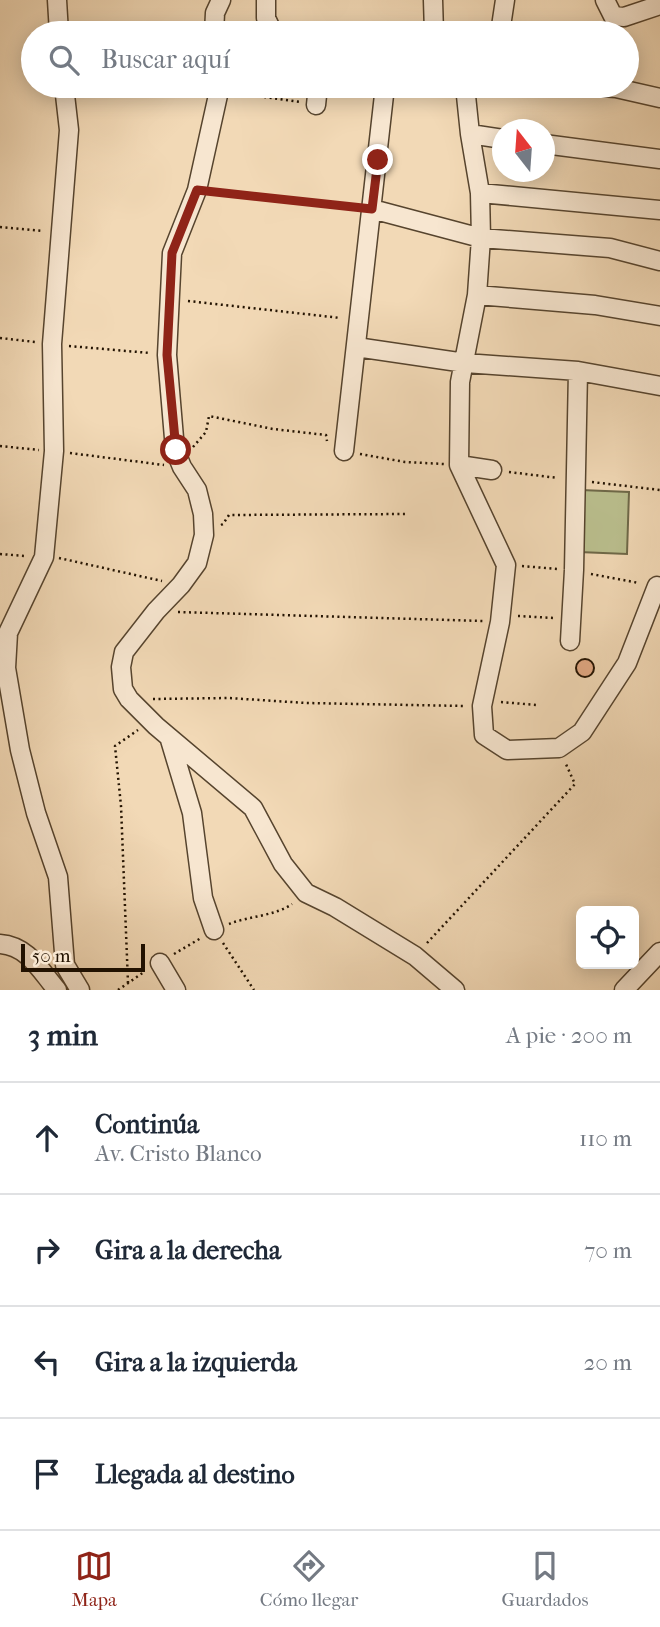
<!DOCTYPE html>
<html lang="es">
<head>
<meta charset="utf-8">
<style>
  :root { --surface:#fff; --page:#f2f2f3; --text:#1f2937; --muted:#747a83; --line:#e0e1e3; --accent:#8f2418 }
  body { margin:0; font-family:"IM FELL French Canon",serif; background:var(--page); color:var(--text) }
  .controls { position:absolute; right:21px; bottom:21px; display:grid; overflow:hidden; border-radius:10px; box-shadow:0 4px 18px #0003 }
  .controls button { width:63px; height:63px; display:grid; place-items:center; padding:0; border:0; border-bottom:2px solid var(--line); background:var(--surface); color:var(--text); font:35px sans-serif }
  .compass { position:absolute; left:492px; top:119px; width:63px; height:63px; border-radius:50%; background:var(--surface); box-shadow:0 4px 18px #0003; rotate:343deg }
  .scale { position:absolute; left:21px; bottom:18px; width:124px; box-sizing:border-box; padding-left:7px; border:4px solid #221201; border-top:0; font-size:19px; line-height:24px; white-space:nowrap; color:#221201; -webkit-text-stroke:5px #f7e6d0; paint-order:stroke }
  .stop { position:absolute; width:21px; height:21px; margin:-16px; border:5px solid #8f2418; border-radius:50%; background:#fff }
  .stop.end { background:#8f2418; border-color:#fff; box-shadow:0 2px 7px #0008 }
  .list { margin:0; padding:0; list-style:none }
  h2 { display:flex; justify-content:space-between; align-items:center; height:91px; margin:0; padding:0 28px; font-size:30px }
  h2 small { font-size:23px; font-weight:400; color:var(--muted) }
  .list li { display:grid; grid-template-columns:46px 1fr auto; gap:21px; align-items:center; box-sizing:border-box; height:112px; padding:0 28px; border-top:2px solid var(--line) }
  .list b { display:block; font-size:26px; white-space:nowrap }
  .list p { margin:0; font-size:23px; white-space:nowrap; color:var(--muted) }
  .list em { font-size:23px; font-style:normal; color:var(--muted) }
  .icon { flex:none; width:38px; height:38px; fill:none; stroke:currentColor; stroke-width:2; stroke-linecap:round; stroke-linejoin:round }
  .map { position:relative; flex:none; width:660px; height:990px; overflow:hidden }
  .search { position:absolute; background:var(--surface); box-shadow:0 4px 18px #0003; left:21px; right:21px; top:21px; height:77px; display:flex; align-items:center; gap:18px; box-sizing:border-box; padding:0 24px; border-radius:38px; color:var(--muted); font-size:26px }
  .sheet { height:539px; background:var(--surface) }
  nav { display:flex; justify-content:space-around; align-items:center; box-sizing:border-box; height:98px; border-top:2px solid var(--line); background:var(--surface); font-size:19px; color:var(--muted) }
  nav a { display:grid; justify-items:center; gap:4px }
  nav .on { color:var(--accent) }
  .map>svg:first-child { display:block }
</style>
</head>
<body>
<div class="map">
<svg width="660" height="990" viewBox="0 0 660 990">
  <rect width="100%" height="100%" fill="#f2d9b6"/>
  <filter id="stains"><feTurbulence type="fractalNoise" baseFrequency=".00286" numOctaves="4"/><feColorMatrix values="0 0 0 0 .2 0 0 0 0 .09 0 0 0 0 .02 0 0 0 .5 -.17"/></filter>
  <radialGradient id="worn" r=".72"><stop offset=".6" stop-color="#630" stop-opacity="0"/><stop offset="1" stop-color="#630" stop-opacity=".3"/></radialGradient>
  <path fill="#babf8e" stroke="#6e6848" stroke-width="2" d="M581 490 629 492 627 554 579 552Z"/>
  <path fill="#e4aa85" stroke="#221201" stroke-width="2" d="M576 668a9 9 0 1 1 18 0a9 9 0 1 1-18 0Z"/>
  <g fill="none" stroke-linecap="round" stroke-linejoin="round">
    <defs>
      <path id="minor" d="M57 0 59 33
        M266 0V18L273 33
        M433 0 434 33
        M605 0 613 16 624 17 660 5
        M214 33 215 13 221 0
        M500 33 505 0
        M64 86 69 130 52 344 54 451 44 557 8 633 6 668 20 750 36 813 58 877 65 965 80 990
        M220 86 197 190 172 253 167 355 175 450 182 467 197 490 203 514 204 535 197 563 181 585 156 611 124 652 121 667 123 689 129 699 156 726 253 808 283 864 306 893 335 907 415 956 455 990
        M465 86 470 134 480 193 481 238 477 295 460 382 459 465 506 565 500 622 482 706 484 735 507 750 559 748 582 732 627 663 657 586
        M586 86 616 88 660 98
        M316 105 318 86
        M470 134 503 139
        M544 144 660 159
        M480 193 660 210
        M372 209 481 238 610 248 660 261
        M477 295 595 305 660 316
        M356 347 465 363 578 371 660 386
        M344 451 385 86
        M459 465 492 470
        M570 641 574 570 578 371
        M170 740 192 813 203 898 214 930
        M0 944C28 946 40 970 57 990
        M160 963 176 990
        M624 990 660 952"/>
    </defs>
    <use href="#minor" stroke="#56442e" stroke-width="21"/>
    <path stroke="#221201" stroke-width="2.5" stroke-dasharray="2 3.5" stroke-linecap="butt" d="M237 93 300 102
      M212 192 355 207
      M0 227 43 231
      M188 301 341 318
      M0 338 35 342
      M69 346 150 353
      M0 446 39 450
      M193 447 206 432 209 416 273 429 326 435 327 441
      M70 453 164 465
      M360 454 405 462 444 464
      M509 472 558 478
      M592 482 660 490
      M221 525 223 524 229 515 408 514
      M0 554 25 556
      M59 558 162 581
      M522 566 557 569
      M591 574 639 583
      M178 612 483 621
      M518 616 554 618
      M153 699 229 698 306 703 465 706
      M501 702 536 705
      M229 924C249 916 275 916 292 904
      M223 943 254 990
      M427 943 575 784 565 762
      M174 954 201 938
      M128 983 121 806 115 746 138 730
      M118 990 144 972"/>
    <use href="#minor" stroke="#f7e6d0" stroke-width="18"/>
  </g>
  <g fill="none" stroke-linecap="round" stroke-linejoin="round">
    <path stroke="#8f2418" stroke-width="9" d="M176 450 167 355 172 253 197 190 372 209 378 160"/>
  </g>
  <rect width="100%" height="100%" filter="url(#stains)"/>
  <rect width="100%" height="100%" fill="url(#worn)"/>
</svg>
<div class="controls">
<button><svg class="icon" aria-label="locate" viewBox="0 0 24 24"><circle cx="12" cy="12" r="6"/><path d="M12 2v4M12 18v4M2 12h4M18 12h4"/></svg></button>
</div>
<svg class="compass" viewBox="-18 -18 36 36"><path d="M0-13l5 13h-10z" fill="#e53935"/><path d="M0 13l5-13h-10z" fill="#747a83"/></svg>
<div class="scale">50 m</div>
<div class="stop" style="left:176px;top:450px"></div>
<div class="stop end" style="left:378px;top:160px"></div>
<div class="search"><svg class="icon" aria-label="search" viewBox="0 0 24 24"><circle cx="10" cy="10" r="6"/><path d="M15 15l6 6"/></svg>Buscar aquí</div>
</div>
<section class="sheet">
<h2>3 min<small>A pie · 200 m</small></h2>
<ul class="list">
<li><svg class="icon" aria-label="ahead" viewBox="0 0 24 24"><path d="M12 20V5M6 11l6-6 6 6"/></svg><div><b>Continúa</b><p>Av. Cristo Blanco</p></div><em>110 m</em></li>
<li><svg class="icon" aria-label="right" viewBox="0 0 24 24"><path d="M7 20v-9h11M14 6l5 5-5 5"/></svg><div><b>Gira a la derecha</b></div><em>70 m</em></li>
<li><svg class="icon" aria-label="left" viewBox="0 0 24 24"><path d="M17 20v-9H6M10 6l-5 5 5 5"/></svg><div><b>Gira a la izquierda</b></div><em>20 m</em></li>
<li><svg class="icon" aria-label="arrive" viewBox="0 0 24 24"><path d="M6 21V4h12l-3 4 3 4H6"/></svg><div><b>Llegada al destino</b></div></li>
</ul>
</section>
<nav>
<a class="on"><svg class="icon" aria-label="map" viewBox="0 0 24 24"><path d="M3 6l6-2 6 2 6-2v14l-6 2-6-2-6 2zM9 4v14M15 6v14"/></svg>Mapa</a>
<a><svg class="icon" aria-label="directions" viewBox="0 0 24 24"><path d="M12 3l9 9-9 9-9-9zM9 14v-3h6M13 9l2 2-2 2"/></svg>Cómo llegar</a>
<a><svg class="icon" aria-label="saved" viewBox="0 0 24 24"><path d="M7 4h10v16l-5-4-5 4z"/></svg>Guardados</a>
</nav>
</body>
</html>
